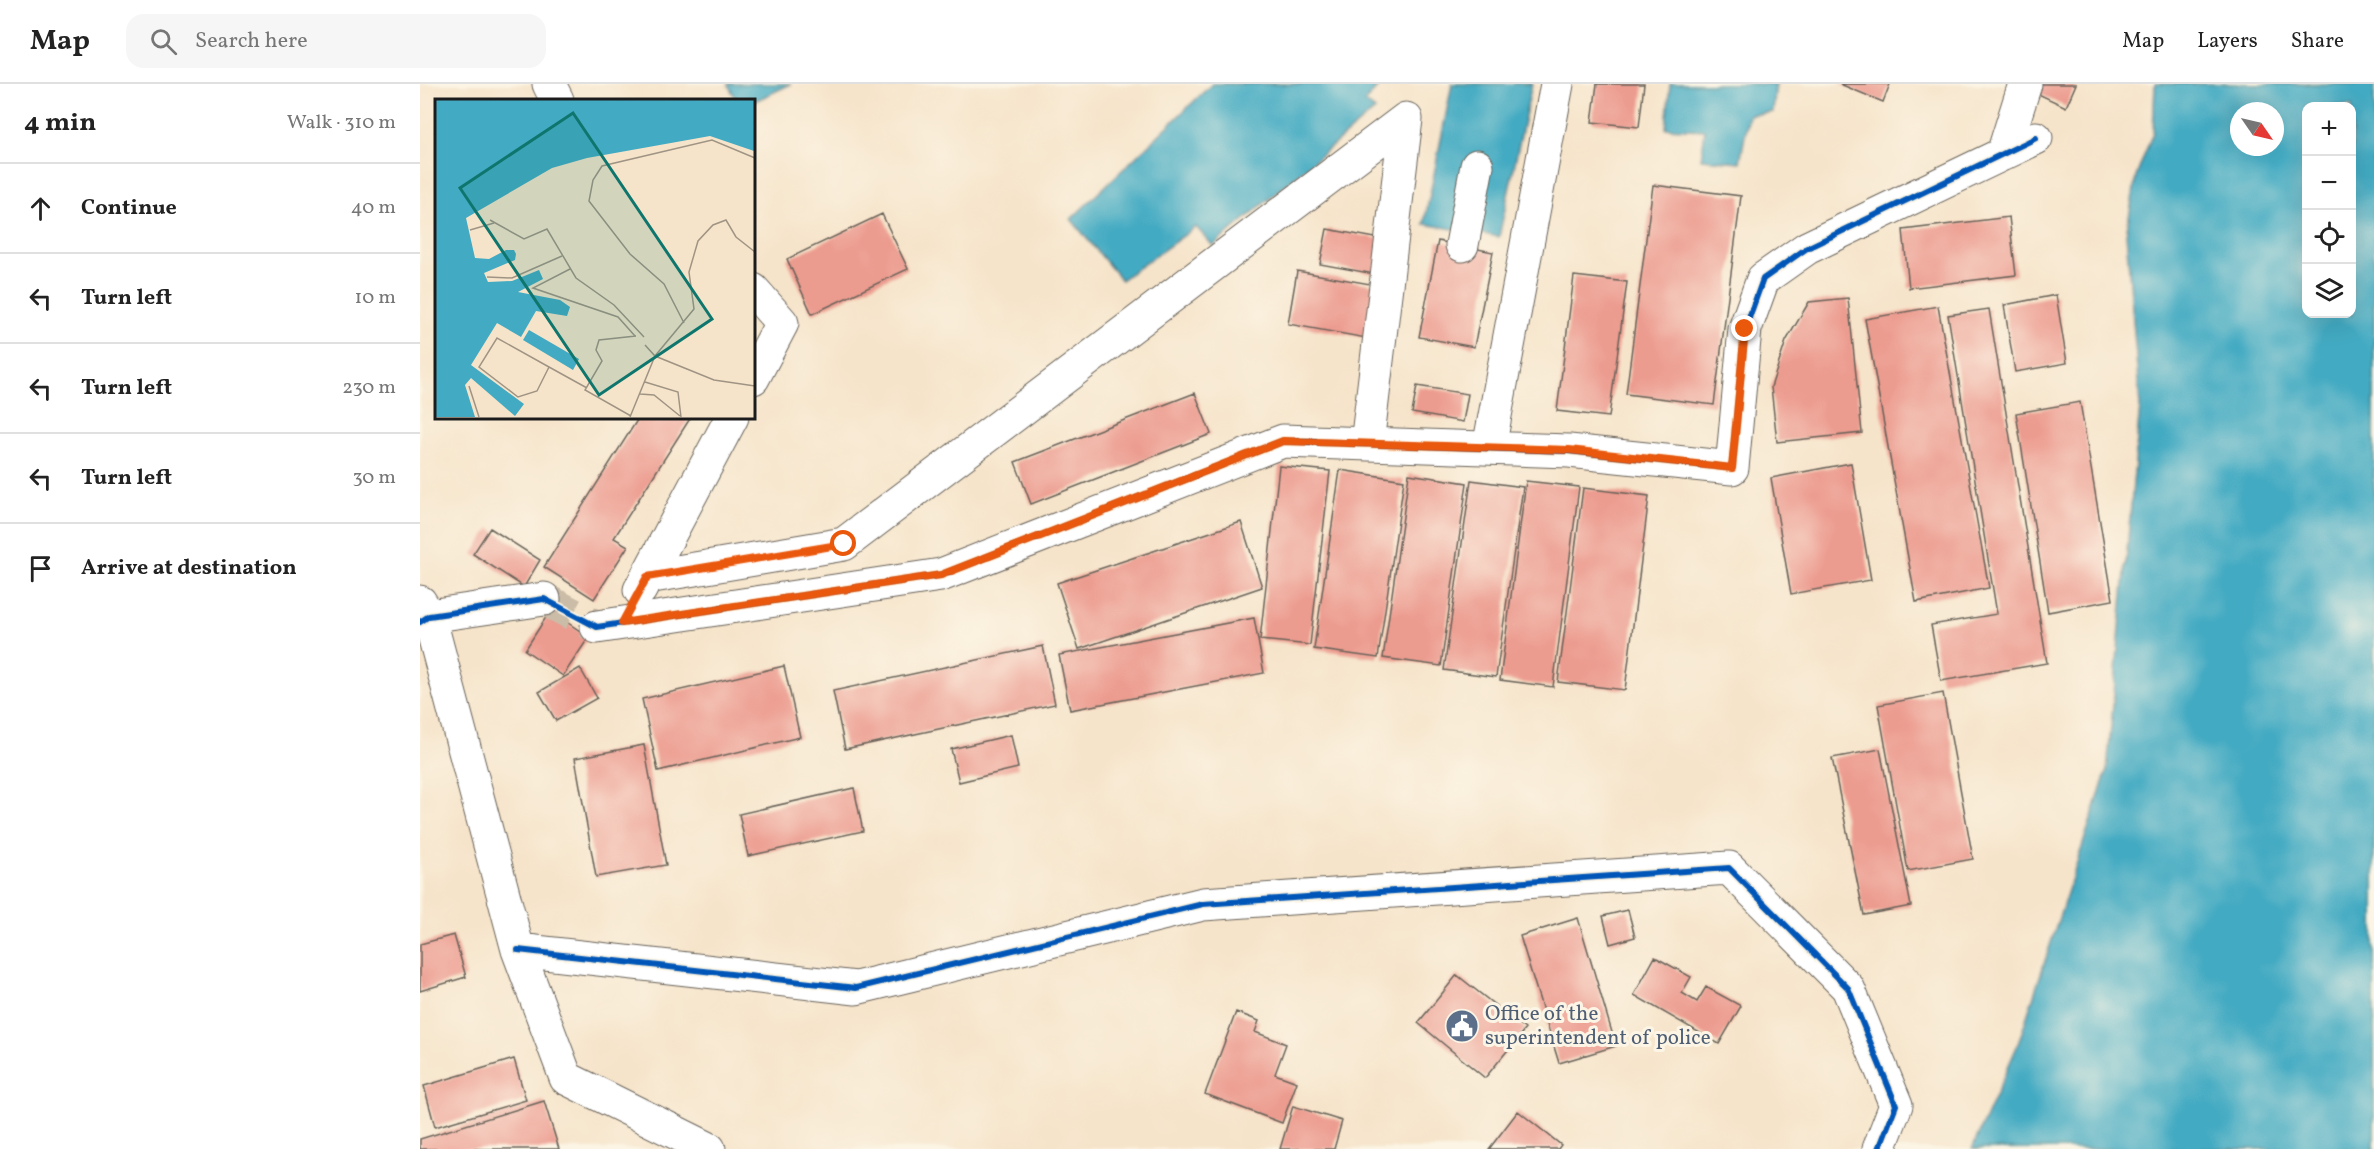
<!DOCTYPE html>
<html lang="en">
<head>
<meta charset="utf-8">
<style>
  :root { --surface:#fff; --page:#f6f6f6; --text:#222; --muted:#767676; --line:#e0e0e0 }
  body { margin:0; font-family:Vollkorn,serif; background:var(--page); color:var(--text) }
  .controls { position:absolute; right:18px; top:18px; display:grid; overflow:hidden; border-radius:12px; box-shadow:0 6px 24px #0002 }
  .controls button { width:54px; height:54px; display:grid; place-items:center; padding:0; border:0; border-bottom:2px solid var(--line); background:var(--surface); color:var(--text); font:30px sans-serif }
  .compass { position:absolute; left:1810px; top:18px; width:54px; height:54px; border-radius:50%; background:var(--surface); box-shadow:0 6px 24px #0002; rotate:124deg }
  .stop { position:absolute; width:18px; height:18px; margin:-14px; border:4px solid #ea580c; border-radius:50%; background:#fff }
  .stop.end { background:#ea580c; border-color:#fff; box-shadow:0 2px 6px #0008 }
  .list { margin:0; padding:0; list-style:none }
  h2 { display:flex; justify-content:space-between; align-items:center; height:78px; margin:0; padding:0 24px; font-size:26px }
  h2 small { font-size:20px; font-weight:400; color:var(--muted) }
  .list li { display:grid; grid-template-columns:39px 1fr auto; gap:18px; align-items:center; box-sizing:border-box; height:90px; padding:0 24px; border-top:2px solid var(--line) }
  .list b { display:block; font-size:22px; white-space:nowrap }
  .list em { font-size:20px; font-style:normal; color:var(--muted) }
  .icon { flex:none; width:33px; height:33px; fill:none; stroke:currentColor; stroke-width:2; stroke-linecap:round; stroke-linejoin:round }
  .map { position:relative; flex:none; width:1954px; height:1065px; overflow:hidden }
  header { display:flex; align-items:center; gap:36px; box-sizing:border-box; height:84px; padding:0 30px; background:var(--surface); border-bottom:2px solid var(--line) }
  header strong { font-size:28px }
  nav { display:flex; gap:33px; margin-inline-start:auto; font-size:21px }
  .search { width:420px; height:54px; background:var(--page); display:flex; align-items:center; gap:15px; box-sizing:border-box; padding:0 21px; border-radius:18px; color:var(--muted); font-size:22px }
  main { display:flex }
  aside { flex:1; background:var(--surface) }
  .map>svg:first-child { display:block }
</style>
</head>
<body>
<header>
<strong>Map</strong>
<div class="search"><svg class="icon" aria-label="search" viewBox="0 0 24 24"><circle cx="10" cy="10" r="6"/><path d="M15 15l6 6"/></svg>Search here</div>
<nav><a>Map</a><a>Layers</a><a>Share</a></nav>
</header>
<main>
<aside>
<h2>4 min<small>Walk · 310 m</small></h2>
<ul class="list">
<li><svg class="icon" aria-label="ahead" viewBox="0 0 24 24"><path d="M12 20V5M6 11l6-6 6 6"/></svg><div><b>Continue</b></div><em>40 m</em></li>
<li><svg class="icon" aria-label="left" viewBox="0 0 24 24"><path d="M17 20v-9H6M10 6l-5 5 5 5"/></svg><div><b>Turn left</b></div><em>10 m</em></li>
<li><svg class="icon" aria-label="left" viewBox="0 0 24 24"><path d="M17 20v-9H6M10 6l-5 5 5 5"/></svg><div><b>Turn left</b></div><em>230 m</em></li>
<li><svg class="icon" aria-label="left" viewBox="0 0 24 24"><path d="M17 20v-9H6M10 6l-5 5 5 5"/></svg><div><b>Turn left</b></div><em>30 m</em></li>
<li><svg class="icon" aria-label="arrive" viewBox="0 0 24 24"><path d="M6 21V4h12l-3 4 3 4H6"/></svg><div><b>Arrive at destination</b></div></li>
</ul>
</aside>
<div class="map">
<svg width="1954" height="1065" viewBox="0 0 1954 1065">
  <rect width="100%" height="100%" fill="#fcf5e5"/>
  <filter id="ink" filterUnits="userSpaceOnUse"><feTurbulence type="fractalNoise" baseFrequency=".0167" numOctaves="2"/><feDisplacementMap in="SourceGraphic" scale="12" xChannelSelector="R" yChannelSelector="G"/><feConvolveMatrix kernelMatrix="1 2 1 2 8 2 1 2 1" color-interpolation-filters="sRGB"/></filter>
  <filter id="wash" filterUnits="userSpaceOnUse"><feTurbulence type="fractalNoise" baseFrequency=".008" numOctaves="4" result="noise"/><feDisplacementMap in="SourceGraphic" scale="24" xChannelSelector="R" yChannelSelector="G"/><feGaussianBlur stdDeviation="1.35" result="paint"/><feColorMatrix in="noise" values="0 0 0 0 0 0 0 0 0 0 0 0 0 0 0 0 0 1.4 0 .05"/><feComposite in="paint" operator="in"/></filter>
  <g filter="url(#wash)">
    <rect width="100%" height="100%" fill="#f6e4ca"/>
    <path fill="#42aac2" stroke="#2f636f" stroke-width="1.5" fill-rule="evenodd" d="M308 0H371L333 18 316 16Z
      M792 0H960L945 18 955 26 793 162 776 143 701 196 651 135Z
      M1032 0H1112L1079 153 1004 140Z
      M1250 0H1356L1353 28 1329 31 1320 78 1281 75 1285 46 1246 44Z
      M1735 0H1954V1065H1552L1598 960 1687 686 1720 322 1706 150 1716 93 1733 48ZM1886 22H1932V230H1886ZM1819 27H1855V63H1819Z"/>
    <g id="blocks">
      <path fill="#ec9b8f" d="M1177 0H1224L1219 43 1172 38Z
        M1420 0H1470L1463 18Z
        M1620 0H1656L1646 23 1616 9Z
        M1233 101 1321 112 1294 321 1206 310Z
        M462 130 488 185 392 230 367 175Z
        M1589 133 1596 191 1489 204 1483 146Z
        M907 145 961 155 954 190 900 180Z
        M1018 157 1073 168 1054 263 999 253Z
        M877 187 956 201 946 254 868 240Z
        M1154 192 1207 198 1189 333 1137 327Z
        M1636 211 1647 279 1595 288 1584 221Z
        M1428 214 1442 349 1357 358 1351 303 1366 257 1389 218Z
        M1518 222 1569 504 1496 518 1445 235Z
        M1569 225 1627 579 1521 597 1511 541 1577 530 1528 231Z
        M997 302 1048 310 1043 338 992 329Z
        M775 309 791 350 611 420 595 378Z
        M1660 318 1693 516 1628 528 1596 329Z
        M219 333H271L194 454 208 462 174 515 124 483Z
        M1431 379 1451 496 1371 510 1351 394Z
        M859 382 910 387 890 561 840 556Z
        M920 386 984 396 958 574 894 565Z
        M989 390 1047 399 1021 582 963 574Z
        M1051 396 1103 403 1076 593 1024 586Z
        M1106 397 1159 403 1133 603 1080 596Z
        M1163 404 1229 412 1205 606 1138 598Z
        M821 438 842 503 659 565 637 499Z
        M70 444 120 476 104 503 53 470Z
        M130 527 169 553 143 592 105 566Z
        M834 534 844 589 650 626 639 571Z
        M623 562 635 620 425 665 413 607Z
        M364 582 380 653 238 687 222 615Z
        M160 584 177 614 136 637 119 608Z
        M1523 609 1553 775 1488 787 1458 621Z
        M591 651 598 684 539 698 531 665Z
        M224 661 246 781 176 793 155 674Z
        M1460 665 1491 822 1444 831 1412 674Z
        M434 704 443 747 328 772 319 730Z
        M1208 826 1215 853 1190 860 1183 832Z
        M1158 834 1196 962 1139 979 1100 852Z
        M34 851 46 893 0 907V860Z
        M1235 873 1271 893 1262 909 1277 918 1286 903 1321 922 1299 960 1214 911Z
        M1037 891 1105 945 1065 994 998 939Z
        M816 928 839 937 835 948 866 960 855 990 877 998 862 1039 785 1010Z
        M94 975 106 1016 15 1043 4 1002Z
        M124 1017 139 1065H0V1055Z
        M873 1022 922 1037 914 1065H860Z
        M1098 1027 1141 1061 1138 1065H1069Z"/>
    </g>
  </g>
  <g filter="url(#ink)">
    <use href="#blocks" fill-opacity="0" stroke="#686259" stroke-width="1.5"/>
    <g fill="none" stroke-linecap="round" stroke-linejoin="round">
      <path stroke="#cabca7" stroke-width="33" stroke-dasharray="33 16" stroke-linecap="butt" d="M124 515 177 543"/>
      <defs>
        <path id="minor" d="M129 0 137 16
          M1583 70 1605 0
          M1042 161 1057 82
          M333 206 362 239 333 294
          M1069 364 1137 0
          M227 493 424 460 986 35 947 360
          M220 506 312 333
          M0 518 9 532 98 866 146 994 289 1065
          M0 538 9 532 124 515
          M177 543 521 491 863 357 1149 367 1312 384 1325 245 1343 195 1387 164 1616 54
          M98 866 436 904 783 820 1309 784 1428 904 1476 1021 1459 1065"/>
      </defs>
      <use href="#minor" stroke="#686259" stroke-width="35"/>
      <use href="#minor" stroke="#fff" stroke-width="33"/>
      <defs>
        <path id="cycleway" d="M0 538 9 532 124 515 177 543 521 491 863 357 1149 367 1312 384 1325 245 1343 195 1387 164 1616 54
          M98 866 436 904 783 820 1309 784 1428 904 1476 1021 1459 1065"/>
      </defs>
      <use href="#cycleway" stroke="#fcf5e5" stroke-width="10"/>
      <use href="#cycleway" stroke="#0057b8" stroke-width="6"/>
    </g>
  </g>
  <g fill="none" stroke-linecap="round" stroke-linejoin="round" filter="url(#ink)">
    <path stroke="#ea580c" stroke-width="8" d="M424 460 227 493 202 539 521 491 863 357 1149 366 1312 384 1325 245"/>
  </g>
  <defs>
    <symbol id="civic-disc" viewBox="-11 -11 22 22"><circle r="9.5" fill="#5c6f8a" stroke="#fcf5e5"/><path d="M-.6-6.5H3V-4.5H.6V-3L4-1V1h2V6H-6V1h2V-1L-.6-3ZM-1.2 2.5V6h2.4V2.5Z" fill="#fff"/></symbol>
  </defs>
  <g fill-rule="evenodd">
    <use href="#civic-disc" x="1023" y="923" width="38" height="38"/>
  </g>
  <g text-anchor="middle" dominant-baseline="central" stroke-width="6" stroke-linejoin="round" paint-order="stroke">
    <g font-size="21" fill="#4e5e75" stroke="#fcf5e5" text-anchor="start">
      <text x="1065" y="930">Office of the<tspan x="1065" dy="24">superintendent of police</tspan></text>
    </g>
  </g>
  <g transform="translate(15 15)">
    <rect width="320" height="320" fill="#f6e4ca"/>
    <path d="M0 1H319V52L275 37 152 59 117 69 31 119 40 159 54 160 71 151H79L81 155 80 161 49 174 53 183 77 182 104 171 108 180 83 193 125 201 135 208 132 217 101 212 86 238 62 224 36 266 89 305 80 317 36 279 30 286 40 318H0ZM94 231 144 260 138 271 88 241Z" fill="#42aac2"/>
    <path fill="none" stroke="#42aac2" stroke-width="3" d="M0 36 22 1M0 68 47 1"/>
    <path fill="none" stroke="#9f9484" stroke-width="1.5" d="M55 121 89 140 112 130 141 179 179 206 209 238M35 131 59 124M135 170 98 189 183 218 200 237M52 178 77 179 127 157M249 224 229 185 195 155 154 102 158 81 167 67 277 41 320 59M210 246 220 257 279 281 320 287M114 268 102 292 83 298 44 268 62 239 114 268 152 289M210 283 243 293 246 318M34 287 44 318M205 295 219 296 245 317M196 317 150 291 167 262 161 251 164 241 201 237M195 318 220 257 259 210 254 173 263 142 278 126 291 121 301 138 320 153"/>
    <path fill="#0f766e" fill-opacity="0.15" stroke="#0f766e" stroke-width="3" d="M138 14 277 220 164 296 25 89Z"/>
    <rect width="320" height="320" fill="none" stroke="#1c1c1c" stroke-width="3"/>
  </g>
</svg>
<div class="controls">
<button>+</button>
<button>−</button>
<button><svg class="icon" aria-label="locate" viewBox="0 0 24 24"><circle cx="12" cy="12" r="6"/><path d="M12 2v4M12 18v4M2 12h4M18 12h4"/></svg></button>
<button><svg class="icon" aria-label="layers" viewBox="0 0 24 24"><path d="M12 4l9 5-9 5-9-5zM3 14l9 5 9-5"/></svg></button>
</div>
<svg class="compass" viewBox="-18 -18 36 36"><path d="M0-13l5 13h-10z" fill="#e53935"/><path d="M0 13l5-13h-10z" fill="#767676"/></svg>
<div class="stop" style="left:424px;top:460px"></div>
<div class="stop end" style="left:1325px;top:245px"></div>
</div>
</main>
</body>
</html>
